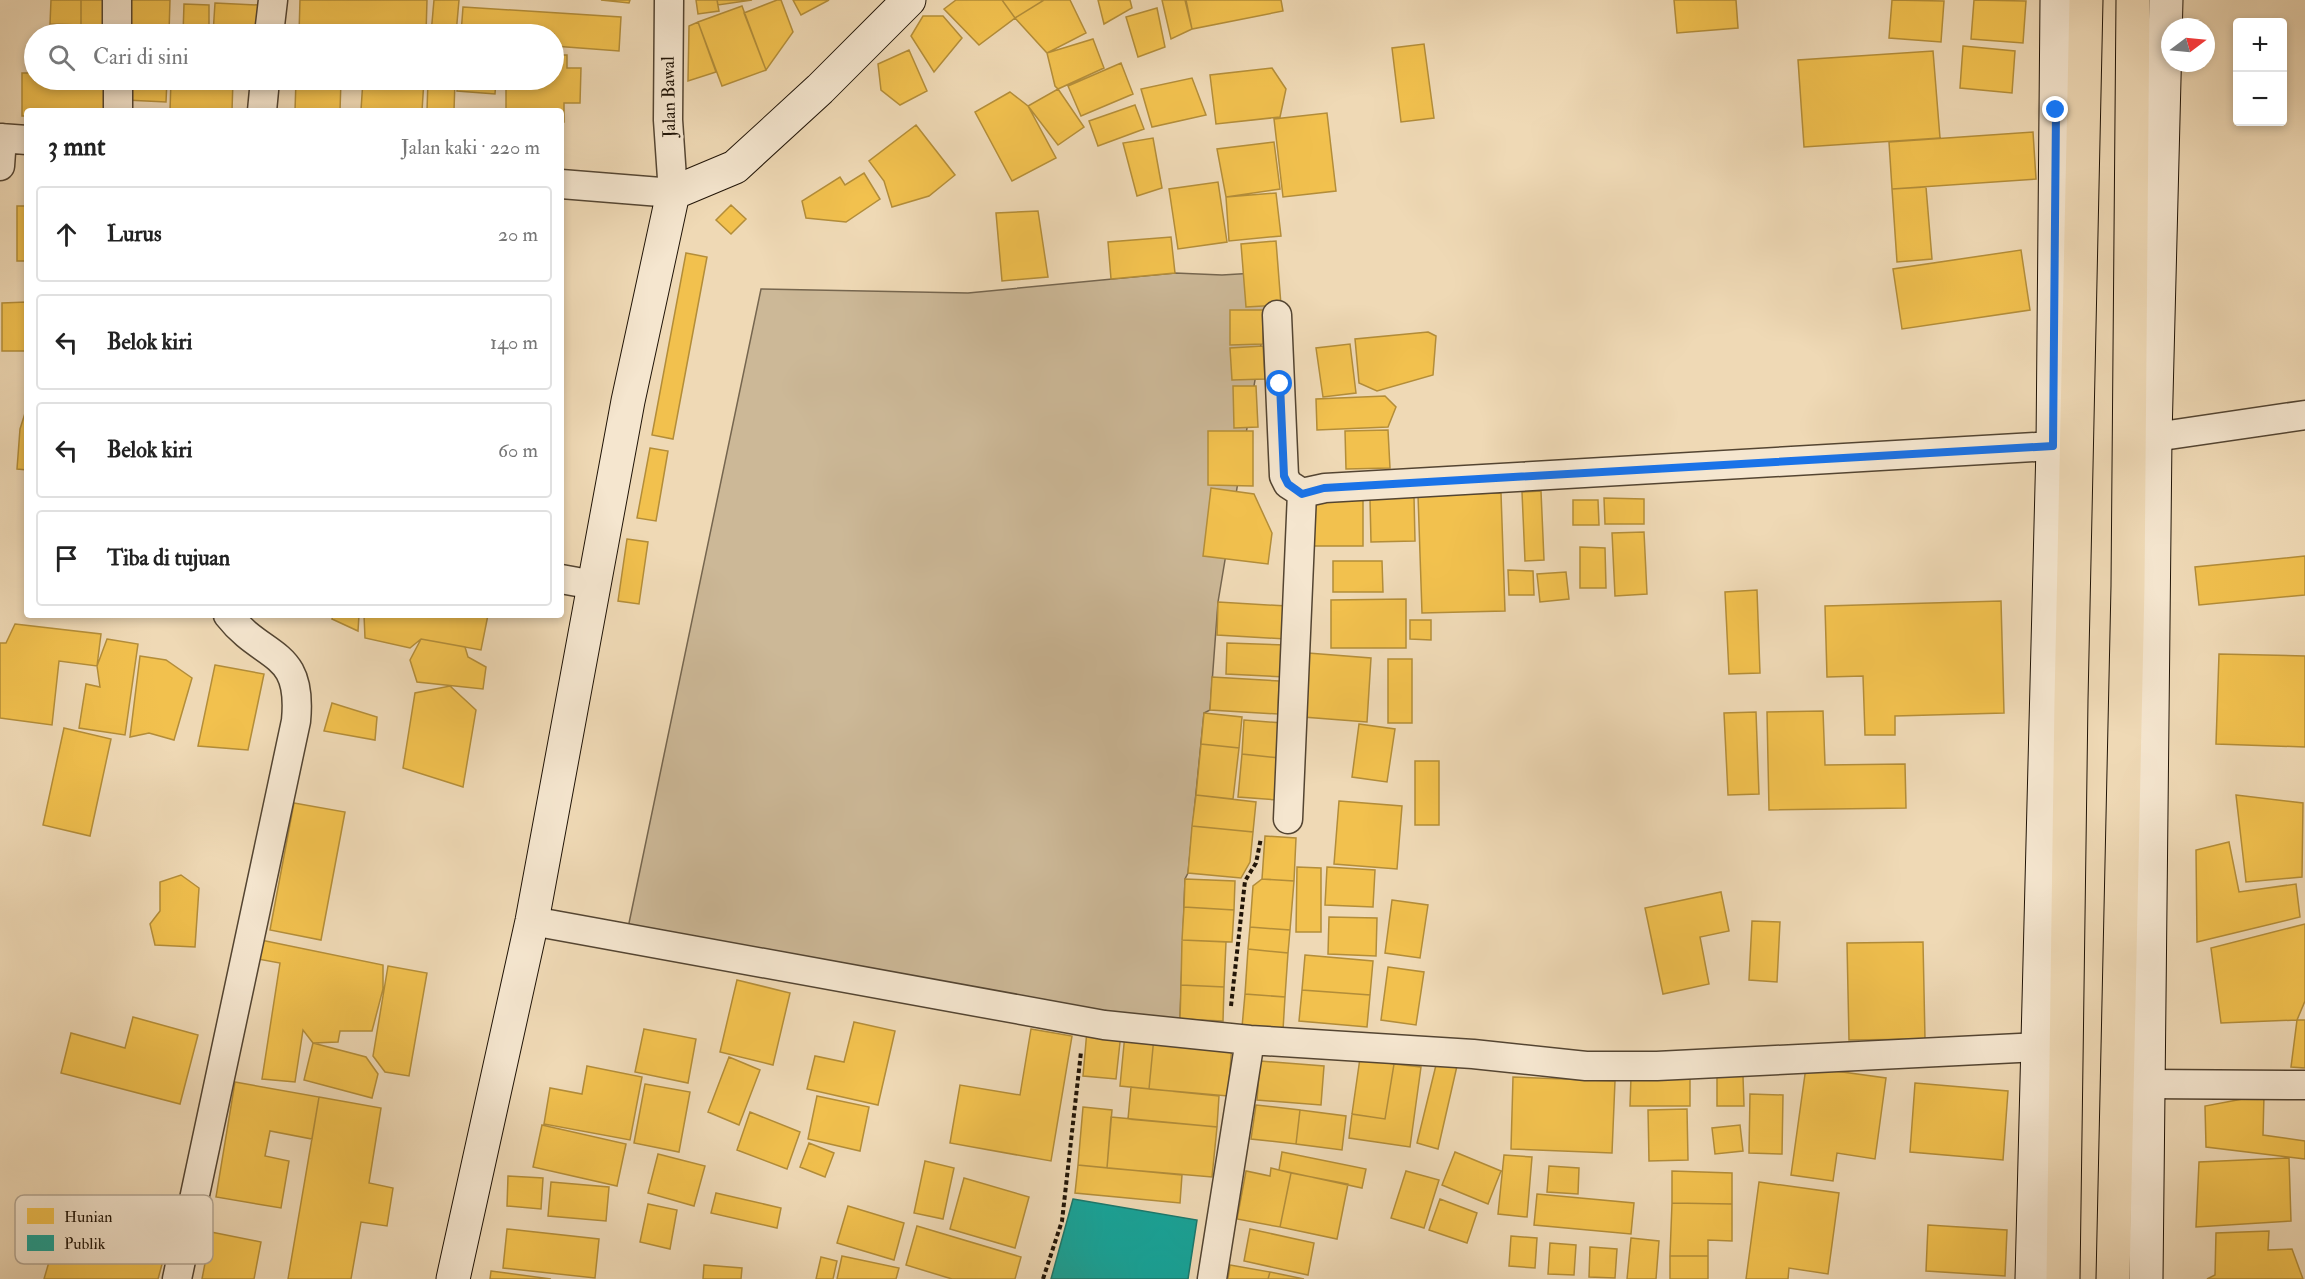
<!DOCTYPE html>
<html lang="id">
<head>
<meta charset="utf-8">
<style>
  :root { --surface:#fff; --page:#f6f6f6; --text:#222; --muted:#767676; --line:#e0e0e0 }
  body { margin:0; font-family:"IM FELL Double Pica",serif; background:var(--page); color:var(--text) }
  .controls { position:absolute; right:18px; top:18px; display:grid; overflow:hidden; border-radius:6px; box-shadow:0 3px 9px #0003 }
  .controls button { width:54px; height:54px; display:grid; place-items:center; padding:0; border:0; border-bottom:2px solid var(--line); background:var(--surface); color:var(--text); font:30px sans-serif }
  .compass { position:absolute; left:2161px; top:18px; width:54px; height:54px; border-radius:50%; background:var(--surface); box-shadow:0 3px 9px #0003; rotate:74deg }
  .stop { position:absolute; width:18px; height:18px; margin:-14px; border:4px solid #1a73e8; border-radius:50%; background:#fff }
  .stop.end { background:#1a73e8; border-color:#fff; box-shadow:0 2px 6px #0008 }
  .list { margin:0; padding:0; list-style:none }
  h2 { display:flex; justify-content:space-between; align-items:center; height:78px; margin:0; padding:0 24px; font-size:26px }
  h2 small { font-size:20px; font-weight:400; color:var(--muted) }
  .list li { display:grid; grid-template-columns:39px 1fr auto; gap:18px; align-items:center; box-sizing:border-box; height:96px; margin:0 12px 12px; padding:0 12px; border:2px solid var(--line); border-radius:6px }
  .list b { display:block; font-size:22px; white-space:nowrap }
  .list em { font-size:20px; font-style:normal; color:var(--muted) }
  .icon { flex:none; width:33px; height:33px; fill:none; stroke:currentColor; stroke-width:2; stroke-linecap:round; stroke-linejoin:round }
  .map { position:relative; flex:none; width:2305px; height:1279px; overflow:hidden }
  .search { position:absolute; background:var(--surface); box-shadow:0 3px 9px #0003; left:24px; top:24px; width:540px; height:66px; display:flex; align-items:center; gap:15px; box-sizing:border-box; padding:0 21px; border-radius:33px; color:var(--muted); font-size:22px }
  .panel { position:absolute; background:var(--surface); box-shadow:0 3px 9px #0003; left:24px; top:108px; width:540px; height:510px; border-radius:6px }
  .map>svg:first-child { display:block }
</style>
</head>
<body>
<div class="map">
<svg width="2305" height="1279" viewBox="0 0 2305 1279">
  <rect width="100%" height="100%" fill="#efd9b5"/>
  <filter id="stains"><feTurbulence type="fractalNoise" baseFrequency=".00333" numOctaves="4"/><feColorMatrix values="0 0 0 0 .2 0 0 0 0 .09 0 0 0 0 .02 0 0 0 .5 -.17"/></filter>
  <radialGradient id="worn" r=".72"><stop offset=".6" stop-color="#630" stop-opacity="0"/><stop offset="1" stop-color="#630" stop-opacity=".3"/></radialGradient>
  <path fill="#ccb897" stroke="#76664f" stroke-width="1.5" d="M1273 272 1218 602 1210 710 1204 713 1188 873 1185 879 1180 1019 942 1002 623 952 761 289 968 293 1175 273 1222 275Z"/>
  <path fill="#f2c14e" stroke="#b38d39" stroke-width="1.5" d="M51 0H81V25L50 24Z
    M81 0H109V25H81Z
    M130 0H170L169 33 129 31Z
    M300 0H427L426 34H299Z
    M434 0H459L456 34H431Z
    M601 0H630L629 3Z
    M696 0H717L719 11 698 14Z
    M717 0H752L718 5Z
    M777 0H781L793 32 766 70 744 13Z
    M793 0H829L801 15Z
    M956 0H1002L1015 18 979 45 944 9Z
    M1002 0H1044L1015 18Z
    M1044 0H1070L1086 33 1047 53 1015 18Z
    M1098 0H1130L1132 8 1104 24Z
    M1162 0H1185L1192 29 1171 39Z
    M1186 0H1281L1283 11 1192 29Z
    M1674 0H1736L1738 28 1677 33Z
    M1892 0 1944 1 1941 42 1889 38Z
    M1974 0 2026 1 2023 43 1971 39Z
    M215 3 258 5 256 34H213Z
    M184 4 209 5V34H183Z
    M742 6 766 70 722 86 698 22Z
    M463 7 621 17 619 51 554 46V34H461Z
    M1157 8 1165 47 1138 57 1126 17Z
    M923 16H943L962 38 934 72 911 36Z
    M698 22 716 72 688 81 689 26Z
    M129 31 169 33V34H129Z
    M1093 39 1104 68 1058 89 1055 86 1047 53Z
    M1424 44 1434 118 1401 122 1392 48Z
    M1963 46 2015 51 2012 93 1960 88Z
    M909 50 927 91 900 105 881 90 878 64Z
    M1933 51 1940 138 1804 147 1798 60Z
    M554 55H567V68H581L580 103H564V122H561V111H506V80H554Z
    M1121 63 1133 94 1081 116 1068 86Z
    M1272 68 1286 89 1280 117 1216 124 1210 75Z
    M22 73H34V80H111V111H27V116H22Z
    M1192 78 1206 115 1152 127 1141 89Z
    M127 80H167L166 102 126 100Z
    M171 80H233L232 111H170Z
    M296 80H341L340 111H295Z
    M363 80H424L422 111 361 110Z
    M428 80H455L454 111H427Z
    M458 80H496L495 94 457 91Z
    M1058 89 1084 127 1058 145 1028 106Z
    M1010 92 1028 106 1056 158 1012 181 975 112Z
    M1135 105 1144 129 1098 146 1089 121Z
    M1327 113 1336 191 1283 197 1274 119Z
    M916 125 955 175 929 196 892 207 884 181 869 161Z
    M2033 132 2036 179 1892 189 1889 142Z
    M1153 138 1162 188 1137 196 1123 143Z
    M1274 142 1280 189 1226 197 1217 149Z
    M864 173 880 199 846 222 806 218 802 201 840 177 845 185Z
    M1218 182 1227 242 1178 249 1169 189Z
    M1926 187 1932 259 1897 262 1892 189Z
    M1276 193 1281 236 1229 241 1226 197Z
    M731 205 746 219 731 234 716 220Z
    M17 206H27V261H17Z
    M1038 211 1048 277 1002 281 996 213Z
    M1171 237 1175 273 1111 279 1108 242Z
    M1276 241 1281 305 1246 307 1241 244Z
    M2021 250 2030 310 1902 329 1893 269Z
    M686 253 707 257 673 439 652 435Z
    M27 302V351H2V303Z
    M1230 310H1263V344L1230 345Z
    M1428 332 1436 336 1433 375 1377 391 1359 383 1355 339Z
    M1350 344 1356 393 1323 397 1316 348Z
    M1263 346 1265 379 1232 380 1230 348Z
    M1233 386H1256L1258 427 1234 428Z
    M1385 396 1396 407 1388 427 1317 430 1316 399Z
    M27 407V470L17 469 20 429Z
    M1388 430 1390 468 1346 469 1345 431Z
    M1208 431H1253V486L1208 485Z
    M650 448 668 451 656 521 637 518Z
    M1211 488 1254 494 1272 533 1268 564 1203 556Z
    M1541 491 1544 560 1525 561 1522 492Z
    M1501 493 1505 611 1422 613 1418 495Z
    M1414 497 1415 541 1371 542 1370 499Z
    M1604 498 1644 499V524H1605Z
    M1311 499H1363V546H1312Z
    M1573 500H1598L1599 525H1573Z
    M1644 532 1647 594 1615 596 1612 533Z
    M627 539 648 542 639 604 618 601Z
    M1580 547 1605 548 1606 588H1580Z
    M2305 556V595L2199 605 2195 567Z
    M1333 561H1382L1383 592H1333Z
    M1508 570 1533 571 1534 595H1509Z
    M1566 572 1569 599 1540 602 1537 574Z
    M1757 590 1760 673 1729 674 1725 592Z
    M1406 599V648H1331V600Z
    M2001 601 2004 713 1895 716V735H1865L1863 676 1827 677 1825 606Z
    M1218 602 1287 606 1285 639 1217 635Z
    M333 615H359L358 631 332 619Z
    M364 615H488L481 650 421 639 410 648 365 638Z
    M1410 620H1431V640L1410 639Z
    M15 624 101 634 97 666 59 661 52 725 0 718V643H6Z
    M107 639 138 644 125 735 79 728 86 684 100 687 97 666Z
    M421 639 465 647 468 657 486 667 483 689 417 682 410 660Z
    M1227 643 1285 645V677L1226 674Z
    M1308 653 1371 658 1367 722 1303 717Z
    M2219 654 2305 656V747L2216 744Z
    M140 656 166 660 192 678 174 740 149 733 130 737Z
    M1388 659H1412V723H1388Z
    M215 665 264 674 248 750 198 746Z
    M1212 677 1279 681 1278 714 1210 710Z
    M450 686 476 710 463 787 403 768 415 693Z
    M332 703 377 717 375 740 324 731Z
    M1823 711 1825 765 1905 764 1906 808 1769 810 1767 712Z
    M1756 712 1759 794 1728 795 1724 713Z
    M1204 713 1242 717 1239 748 1201 744Z
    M1244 720 1283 723 1280 758 1242 754Z
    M1359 724 1395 729 1387 782 1352 777Z
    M64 728 111 739 90 836 43 825Z
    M1201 744 1239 748 1233 799 1196 795Z
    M1242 754 1280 758 1277 800 1238 797Z
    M1415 761H1439V825H1415Z
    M1196 795 1256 802 1253 832 1192 826Z
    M2236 795 2303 803 2302 877 2246 882Z
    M1339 801 1402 806 1397 869 1334 864Z
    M294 803 345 812 321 940 270 930Z
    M1192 826 1253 832 1250 862 1241 878 1188 873Z
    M1265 836 1296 838 1294 881 1262 879Z
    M2229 842 2239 892 2296 884 2300 917 2197 942 2196 850Z
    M1297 867 1321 868V932H1296Z
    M1327 867 1375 870 1373 907 1325 905Z
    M181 875 199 888 195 947 155 945 150 924 160 911V882Z
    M1185 879 1235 881 1234 910 1184 907Z
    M1262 879 1294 881 1290 930 1250 927 1253 886Z
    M1721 892 1729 931 1700 937 1709 984 1663 994 1645 908Z
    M1392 900 1428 905 1420 958 1385 953Z
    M1184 907 1234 910 1232 942 1182 940Z
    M1329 917 1377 918 1376 956 1328 954Z
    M1752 921 1780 922 1777 982 1749 980Z
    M2305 924V1001L2297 1020 2221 1023 2211 948Z
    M1250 927 1290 930 1288 953 1248 949Z
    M256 939 383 965V989L372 1031H340L338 1042 313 1043 303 1030 295 1082 262 1079 280 963 253 958Z
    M1182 940 1226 942 1224 987 1181 985Z
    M1923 942 1925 1039 1849 1040 1847 943Z
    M1248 949 1288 953 1285 997 1245 994Z
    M1305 955 1373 961 1370 995 1302 990Z
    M388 966 427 973 409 1076 385 1072 373 1056Z
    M1388 967 1424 972 1416 1025 1381 1020Z
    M737 980 790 993 773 1065 720 1052Z
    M1181 985 1224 987 1223 1021 1180 1019Z
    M1302 990 1370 995 1367 1027 1299 1021Z
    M1245 994 1285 997 1283 1030 1242 1027Z
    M133 1017 198 1035 180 1104 61 1073 71 1033 125 1048Z
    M2297 1020H2305V1068L2291 1067Z
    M854 1022 895 1031 878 1105 807 1089 815 1056 844 1062Z
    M644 1029 696 1039 688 1083 635 1072Z
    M1031 1029 1072 1036 1051 1161 950 1143 960 1085 1020 1095Z
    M1087 1030 1121 1033 1116 1079 1083 1076Z
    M1125 1034 1154 1037 1149 1089 1120 1086Z
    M1154 1037 1232 1044 1228 1096 1149 1089Z
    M313 1043 366 1057 378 1074 372 1098 304 1080Z
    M729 1057 760 1070 739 1125 708 1112Z
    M1360 1058 1394 1064 1385 1119 1352 1114Z
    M1260 1061 1324 1066 1321 1105 1257 1100Z
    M1437 1061 1457 1066 1438 1149 1417 1143Z
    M1394 1064 1421 1067 1410 1147 1349 1138 1352 1114 1385 1119Z
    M587 1066 642 1077 630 1140 544 1124 550 1088 582 1094Z
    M1806 1067 1886 1078 1875 1159 1837 1153 1833 1181 1791 1175Z
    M1717 1076H1743L1744 1106H1717Z
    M1513 1077 1615 1081 1612 1153 1511 1149Z
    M1631 1077H1690V1106H1630Z
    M235 1082 319 1097 312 1139 270 1131 265 1156 289 1161 281 1208 216 1197Z
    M1915 1083 2008 1091 2003 1160 1910 1152Z
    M645 1084 690 1092 679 1152 634 1143Z
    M1131 1087 1219 1096 1217 1127 1128 1119Z
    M1750 1094 1783 1095 1782 1154 1749 1153Z
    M2264 1095 2263 1135 2305 1141V1159L2206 1147 2205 1106Z
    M817 1096 869 1107 860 1151 808 1139Z
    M319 1097 381 1108 369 1183 393 1188 387 1226 361 1222 351 1279H288Z
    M1256 1105 1300 1110 1296 1144 1251 1139Z
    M1083 1107 1112 1110 1107 1168 1078 1165Z
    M1687 1109 1688 1160 1649 1161 1648 1110Z
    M1300 1110 1346 1116 1342 1150 1296 1144Z
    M750 1112 800 1132 787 1169 737 1150Z
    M1111 1117 1217 1127 1212 1177 1107 1168Z
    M542 1125 626 1144 617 1186 533 1167Z
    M1740 1125 1743 1151 1715 1154 1712 1128Z
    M809 1143 834 1153 825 1177 800 1167Z
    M1282 1152 1366 1169 1362 1188 1279 1170Z
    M1455 1152 1501 1171 1488 1204 1442 1185Z
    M658 1154 705 1166 694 1206 648 1193Z
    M1504 1155 1532 1157 1527 1217 1498 1214Z
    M2289 1158 2291 1221 2196 1227 2199 1162Z
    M925 1161 954 1168 943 1219 914 1213Z
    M1078 1165 1182 1175 1180 1203 1075 1193Z
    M1549 1166 1579 1168 1578 1194 1547 1192Z
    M1271 1168 1291 1173 1280 1227 1237 1219 1246 1171 1270 1176Z
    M1406 1171 1439 1180 1424 1228 1391 1218Z
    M1672 1171 1732 1173V1204L1672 1203Z
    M1291 1173 1348 1184 1337 1239 1280 1227Z
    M508 1176 543 1178 541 1209 507 1206Z
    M964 1178 1029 1197 1015 1248 950 1229Z
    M551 1182 609 1187 606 1221 548 1216Z
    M1759 1182 1839 1193 1828 1274 1789 1268 1788 1279H1746Z
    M716 1193 781 1208 777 1228 711 1213Z
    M1537 1194 1634 1203 1631 1234 1534 1225Z
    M1440 1199 1477 1213 1467 1243 1429 1230Z
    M1672 1203 1732 1204V1241L1708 1240V1256H1670Z
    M648 1204 677 1210 670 1249 640 1242Z
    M848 1206 904 1223 894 1260 837 1243Z
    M63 1214 167 1246 158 1279H44Z
    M1928 1225 2007 1230 2005 1276 1926 1271Z
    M917 1226 1021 1257 1015 1279H952L906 1265Z
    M507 1229 599 1239 595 1278 503 1268Z
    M1250 1229 1314 1243 1308 1275 1244 1261Z
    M2269 1231 2268 1250 2292 1249 2303 1279H2207L2215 1275 2216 1233Z
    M211 1232 261 1242 254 1279H202Z
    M1511 1236 1537 1238 1535 1268 1509 1266Z
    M1631 1238 1659 1241 1656 1279H1627Z
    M1550 1243 1576 1245 1574 1275 1548 1274Z
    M1590 1247 1617 1249 1615 1278 1589 1277Z
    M842 1256 899 1268 896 1279H837Z
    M1670 1256H1708V1279H1670Z
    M821 1257 837 1261 833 1279H816Z
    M704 1265 742 1268 741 1279H703Z
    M1230 1265 1270 1272 1268 1279H1228Z
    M491 1271 551 1279H490Z
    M1270 1272 1304 1279H1268Z"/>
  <path fill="#17a398" stroke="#1a786c" stroke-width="1.5" d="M1073 1199 1197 1220 1188 1279H1051Z"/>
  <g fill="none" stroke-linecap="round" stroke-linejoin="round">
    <defs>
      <path id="street" d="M117 0V34
        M269 34 273 0
        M118 80V111
        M262 111 265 80
        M0 138 27 140
        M0 166 2 138
        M561 184 673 193 668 120 669 0
        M1277 315 1284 476 1288 484 1302 493
        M2155 437 2305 415
        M561 579 594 585
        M1288 819 1302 493 1325 488 2053 446
        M532 921 1104 1025 1250 1040 1473 1054 1586 1066H1657L2038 1047
        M2147 1084 2305 1085
        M177 1279 296 721C303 648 264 661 228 615
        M1212 1279 1250 1040"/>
      <path id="secondary" d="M453 1279 532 921 628 401 673 193 735 167 820 89 909 0
        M2032 1279 2053 446 2057 0
        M2146 1279 2155 437 2166 0"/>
      <path id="highway" d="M2063 1279 2071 700 2086 0
        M2113 1279 2128 586 2133 0"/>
    </defs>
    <use href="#street" stroke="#544532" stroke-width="31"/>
    <use href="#secondary" stroke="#201407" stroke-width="35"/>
    <use href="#highway" stroke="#201407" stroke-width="35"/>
    <path stroke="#201407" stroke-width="4" stroke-dasharray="4.5 3" stroke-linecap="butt" d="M1231 1006 1245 881 1256 863 1261 838
      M1043 1279 1062 1221 1081 1052"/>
    <use href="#street" stroke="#f5e6cf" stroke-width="28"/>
    <use href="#secondary" stroke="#f5e6cf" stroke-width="33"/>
    <use href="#highway" stroke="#efd9b5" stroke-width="33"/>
  </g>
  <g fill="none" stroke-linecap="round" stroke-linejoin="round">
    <path stroke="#1a73e8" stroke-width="8" d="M1280 384 1284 476 1288 484 1302 494 1324 488 2053 446 2056 110"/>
  </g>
  <g text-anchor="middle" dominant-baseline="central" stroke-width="6" stroke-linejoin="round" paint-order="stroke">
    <g font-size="18" fill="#201407" stroke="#f5e6cf">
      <text transform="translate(669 97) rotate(-91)">Jalan Bawal</text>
    </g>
  </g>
  <rect x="15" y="1195" width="198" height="69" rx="9" fill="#f5e6cf" stroke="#b5a793" stroke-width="1.5"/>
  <rect x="27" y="1208" width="27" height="16" fill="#f2c14e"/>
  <rect x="27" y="1235" width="27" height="16" fill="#17a398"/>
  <g font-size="16" fill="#201407">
    <text x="64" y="1222">Hunian</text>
    <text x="64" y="1249">Publik</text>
  </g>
  <rect width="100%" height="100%" filter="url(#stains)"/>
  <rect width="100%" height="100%" fill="url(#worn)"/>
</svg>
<div class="controls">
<button>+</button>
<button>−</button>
</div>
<svg class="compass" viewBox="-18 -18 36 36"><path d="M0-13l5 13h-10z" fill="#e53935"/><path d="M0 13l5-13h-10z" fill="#767676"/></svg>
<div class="stop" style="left:1280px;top:384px"></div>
<div class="stop end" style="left:2056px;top:110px"></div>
<div class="search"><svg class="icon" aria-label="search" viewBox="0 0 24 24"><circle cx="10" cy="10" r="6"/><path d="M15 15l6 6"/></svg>Cari di sini</div>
<section class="panel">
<h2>3 mnt<small>Jalan kaki · 220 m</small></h2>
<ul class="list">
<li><svg class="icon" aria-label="ahead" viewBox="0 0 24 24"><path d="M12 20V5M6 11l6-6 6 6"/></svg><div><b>Lurus</b></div><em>20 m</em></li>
<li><svg class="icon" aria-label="left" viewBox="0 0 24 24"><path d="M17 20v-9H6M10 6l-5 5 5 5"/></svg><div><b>Belok kiri</b></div><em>140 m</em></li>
<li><svg class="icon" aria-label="left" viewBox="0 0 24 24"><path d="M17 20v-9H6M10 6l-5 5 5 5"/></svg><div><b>Belok kiri</b></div><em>60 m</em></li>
<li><svg class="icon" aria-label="arrive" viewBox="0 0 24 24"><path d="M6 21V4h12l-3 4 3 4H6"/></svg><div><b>Tiba di tujuan</b></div></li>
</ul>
</section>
</div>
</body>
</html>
